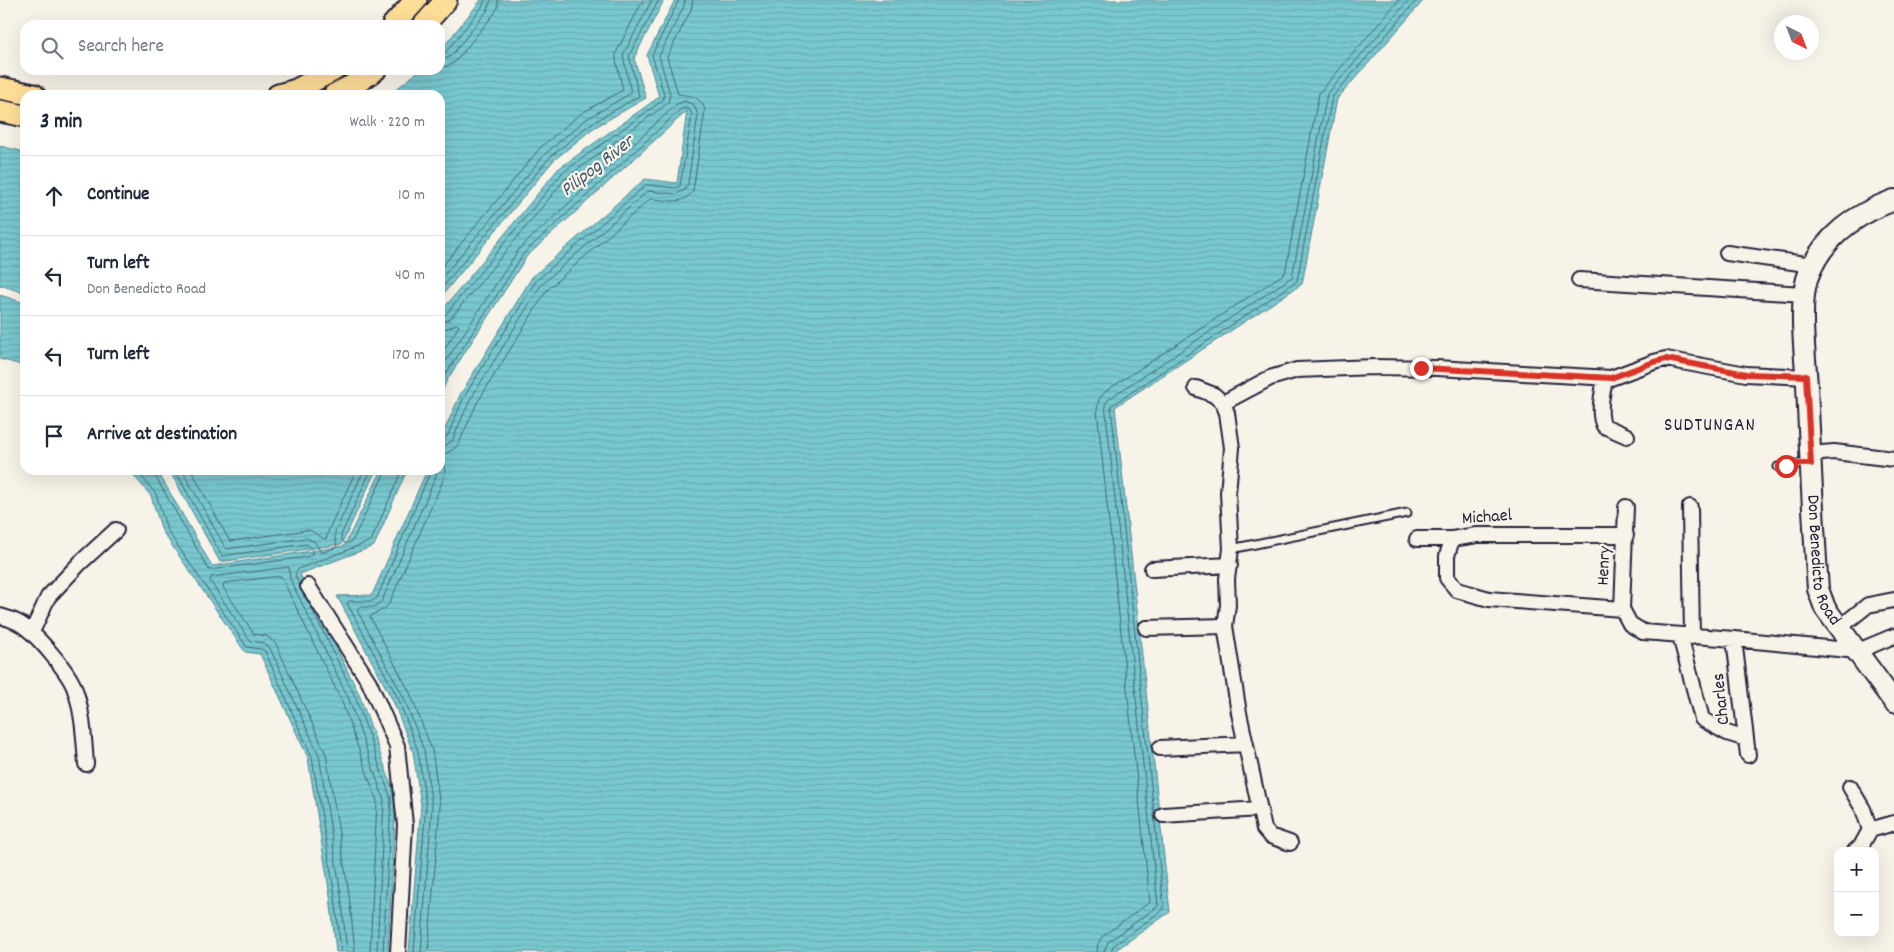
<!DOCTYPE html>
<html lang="en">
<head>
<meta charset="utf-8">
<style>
  :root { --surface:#fff; --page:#f2f2f3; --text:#1f2937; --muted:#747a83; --line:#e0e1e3 }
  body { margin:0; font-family:Dekko,sans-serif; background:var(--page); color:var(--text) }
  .controls { position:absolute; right:15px; bottom:15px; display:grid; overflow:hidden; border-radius:10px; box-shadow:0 5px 20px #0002 }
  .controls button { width:45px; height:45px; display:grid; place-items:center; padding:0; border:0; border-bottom:1px solid var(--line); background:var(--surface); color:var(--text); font:25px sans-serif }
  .compass { position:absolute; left:1774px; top:15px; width:45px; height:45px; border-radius:50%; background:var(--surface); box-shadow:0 5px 20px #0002; rotate:138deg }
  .stop { position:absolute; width:15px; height:15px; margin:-11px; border:4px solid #d93025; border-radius:50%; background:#fff }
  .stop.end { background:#d93025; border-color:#fff; box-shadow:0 1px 5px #0008 }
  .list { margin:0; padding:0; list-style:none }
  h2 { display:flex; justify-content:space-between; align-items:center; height:65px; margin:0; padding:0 20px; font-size:21px }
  h2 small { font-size:16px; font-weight:400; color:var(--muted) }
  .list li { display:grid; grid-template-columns:32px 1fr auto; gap:15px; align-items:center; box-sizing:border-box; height:80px; padding:0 20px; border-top:1px solid var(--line) }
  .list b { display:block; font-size:19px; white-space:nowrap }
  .list p { margin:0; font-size:16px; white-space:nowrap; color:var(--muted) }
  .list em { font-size:16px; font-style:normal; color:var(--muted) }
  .icon { flex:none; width:28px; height:28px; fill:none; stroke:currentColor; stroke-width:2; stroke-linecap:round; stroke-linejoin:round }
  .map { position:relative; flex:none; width:1894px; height:952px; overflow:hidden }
  .search { position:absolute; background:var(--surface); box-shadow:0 5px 20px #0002; left:20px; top:20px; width:425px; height:55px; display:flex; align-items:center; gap:12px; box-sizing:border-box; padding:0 18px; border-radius:15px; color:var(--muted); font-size:19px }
  .panel { position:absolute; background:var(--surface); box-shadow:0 5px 20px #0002; left:20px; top:90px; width:425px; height:385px; border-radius:15px }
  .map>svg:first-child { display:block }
</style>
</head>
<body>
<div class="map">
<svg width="1894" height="952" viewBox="0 0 1894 952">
  <defs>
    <pattern id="water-rules" width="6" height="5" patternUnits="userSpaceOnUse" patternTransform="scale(1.25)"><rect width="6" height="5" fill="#78c9cf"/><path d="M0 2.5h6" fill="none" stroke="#68acb3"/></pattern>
  </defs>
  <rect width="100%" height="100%" fill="#f7f3e8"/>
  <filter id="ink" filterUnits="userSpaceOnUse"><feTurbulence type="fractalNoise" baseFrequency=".02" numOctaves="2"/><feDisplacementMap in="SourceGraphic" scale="10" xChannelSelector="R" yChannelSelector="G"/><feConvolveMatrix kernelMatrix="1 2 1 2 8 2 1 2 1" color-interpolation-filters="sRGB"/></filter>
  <g filter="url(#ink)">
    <path fill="url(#water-rules)" stroke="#568694" d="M481 0H664L634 58 646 98 592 129 553 161 440 298V95H389L420 70H440V51Z
      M675 0H1424L1337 99 1302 284 1115 407 1170 912 1113 952H409L421 805 413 752 393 701 337 596 372 595 427 470H440V440L460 395 532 277 645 179 677 183 687 111 527 256 447 380 440 396V313L558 169 659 97 647 55Z
      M0 146 25 152V293L0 285Z
      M0 295 25 303V366L0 359Z
      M129 470H157L212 566 344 546 382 470H407L374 546 300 574 359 694 396 798 388 952H336L330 896 308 758 260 654 245 652 162 531 151 496Z
      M169 470H376L342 544 220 562Z"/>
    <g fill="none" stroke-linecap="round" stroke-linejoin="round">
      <path stroke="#446576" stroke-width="1" d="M440 54 446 52 482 7 485 0
        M440 60 445 59 451 56 487 11 491 0
        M440 68 448 66 456 61 494 14 498 7V0
        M440 269 541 147 580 114 623 90 616 60V53L643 0
        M440 280 546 153 585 120 631 93 623 55 652 0
        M440 290 550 157 589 125 639 96 629 56 659 0
        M440 316 446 314 562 173 663 100 664 94 652 55 679 0
        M440 322 445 321 451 318 566 178 668 103 670 94 659 56 684 6 685 0
        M440 330 448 328 456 324 459 326 440 356
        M440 370 519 249 677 104 685 101 694 105 698 115 688 183 685 190 676 194 648 191 541 285 470 400 452 441 446 445 440 446
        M440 383 524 253 681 109 685 108 690 110 692 115 680 186 676 188 646 185 536 281 464 397 447 437 440 440
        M440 455 451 451 458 445 477 403 547 290 650 199C666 199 682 207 693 191L705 110C700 95 690 96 678 94L667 57 691 10 693 0
        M136 470 156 494 167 530 247 647 261 649 265 651 312 757 335 896 341 952
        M153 470 154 474 209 570 307 557 312 554V548L306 544 222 556 175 470
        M182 470 226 549 306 538 315 542 321 553 337 547 335 538V532L364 470
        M191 470 229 540 231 541 307 530C316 531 320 539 326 539L329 529 356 470
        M371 470 341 535 342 540 345 543H349L353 540 386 470
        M300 586 295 575 298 569 371 541 402 470
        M307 599 355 696 391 799 383 952
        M347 952 341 895 319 755 270 648 263 643 250 641 210 581 211 577 289 567 290 579 349 699 384 800 377 952
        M355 952 349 894 326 754 276 644 267 636 254 634 223 587 224 583 281 576 342 702 377 801 370 952
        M414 952 426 805 418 751 398 698 347 603 349 601H372L377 598 431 470
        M421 952 432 806 424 750 403 696 357 610 359 607H374L382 601 436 476 437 470
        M428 952 440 806 432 750 410 693 370 617C375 611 384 613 390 602L444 478 445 469 440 458
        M1097 952 1098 944 1103 936 1150 902 1097 410 1099 399 1106 391 1285 273 1319 93 1399 0
        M1104 952 1108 942 1158 906 1105 404 1110 398 1292 277 1327 94 1409 0
        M1111 952 1113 946 1164 909 1111 406 1297 281 1332 97 1417 0"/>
      <defs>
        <path id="lane" d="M1778 467 1792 464H1808
          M1231 549 1407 513"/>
        <path id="street" d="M1727 253 1813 265
          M1579 280 1804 294
          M1605 378C1603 392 1597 413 1604 426L1627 436
          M1196 388 1214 395 1223 403 1227 413 1232 448 1228 493 1231 549 1227 579 1228 605 1225 626 1239 713 1264 829 1270 836 1290 843
          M1223 403 1270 378 1297 370 1374 367 1437 368 1611 378 1654 362 1666 359 1746 374 1806 377
          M1810 454 1834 452 1894 459
          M1626 507 1622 609 1630 624 1643 632 1734 639 1858 651 1894 636
          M1690 507 1692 637
          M1417 539H1452
          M1152 569 1230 565
          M308 586 369 682 397 746 405 825 398 952
          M1622 609 1489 599 1457 590 1447 578V556L1452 539 1477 535H1626
          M0 616C7 618 15 620 22 625 37 635 67 670 74 687 83 711 84 738 86 764
          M1146 628 1225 626
          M1839 628 1868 605 1894 600
          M32 632 48 597 80 563 116 530
          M1680 636 1702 719 1727 733 1746 739
          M1734 639 1748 755
          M1160 748 1246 744
          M1850 787 1863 809 1870 830
          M1163 815 1260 809
          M1855 851 1861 846 1870 830 1894 823"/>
        <g id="secondary">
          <path id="s1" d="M1894 200C1856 214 1821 238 1807 279 1799 306 1805 355 1807 385 1810 453 1813 521 1818 589L1825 608 1894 702"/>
        </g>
        <path id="primary" d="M393 25 416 0
          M424 25 446 0
          M0 88 34 95
          M278 95 296 90 334 70
          M334 95 355 84 375 70
          M0 111 25 116"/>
      </defs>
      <use href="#lane" stroke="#22223b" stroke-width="11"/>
      <use href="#street" stroke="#22223b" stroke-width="18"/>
      <use href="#secondary" stroke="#22223b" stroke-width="24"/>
      <use href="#primary" stroke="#22223b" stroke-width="25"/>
      <use href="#lane" stroke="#f7f3e8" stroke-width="7"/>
      <use href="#street" stroke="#f7f3e8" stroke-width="14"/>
      <use href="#secondary" stroke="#f7f3e8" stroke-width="20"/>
      <use href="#primary" stroke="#fedd96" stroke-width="21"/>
    </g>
  </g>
  <g fill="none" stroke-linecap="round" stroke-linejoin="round" filter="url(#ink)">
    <path stroke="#d93025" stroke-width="6" d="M1421 368 1611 378 1654 362 1666 359 1746 374 1806 376 1811 464H1792L1786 466"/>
  </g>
  <g text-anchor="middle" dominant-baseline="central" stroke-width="4.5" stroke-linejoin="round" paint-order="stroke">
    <g font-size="18" fill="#22223b" stroke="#f7f3e8">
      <text transform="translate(1487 518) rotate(-4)">Michael</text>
      <text stroke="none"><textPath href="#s1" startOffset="405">Don Benedicto Road</textPath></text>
      <text transform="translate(1605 566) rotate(-87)">Henry</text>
      <text transform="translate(1722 699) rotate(-96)">Charles</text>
    </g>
    <g font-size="19" font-style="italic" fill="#3c5467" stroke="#f7f3e8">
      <text transform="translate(598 167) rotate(-38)">Pilipog River</text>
    </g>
    <g font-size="19" letter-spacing="1" fill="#22223b" stroke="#f7f3e8">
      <text x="1710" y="426">SUDTUNGAN</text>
    </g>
  </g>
</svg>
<div class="controls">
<button>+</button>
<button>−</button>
</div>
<svg class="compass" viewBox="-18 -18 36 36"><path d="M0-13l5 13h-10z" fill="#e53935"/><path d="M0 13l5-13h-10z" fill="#747a83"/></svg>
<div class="stop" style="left:1786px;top:466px"></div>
<div class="stop end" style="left:1421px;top:368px"></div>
<div class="search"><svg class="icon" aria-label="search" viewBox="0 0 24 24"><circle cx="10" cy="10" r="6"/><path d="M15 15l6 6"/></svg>Search here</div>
<section class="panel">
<h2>3 min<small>Walk · 220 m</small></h2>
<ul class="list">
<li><svg class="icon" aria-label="ahead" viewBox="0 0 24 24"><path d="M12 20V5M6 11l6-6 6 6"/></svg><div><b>Continue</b></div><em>10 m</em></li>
<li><svg class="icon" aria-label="left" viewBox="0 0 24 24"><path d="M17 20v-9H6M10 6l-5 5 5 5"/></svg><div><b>Turn left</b><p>Don Benedicto Road</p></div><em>40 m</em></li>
<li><svg class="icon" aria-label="left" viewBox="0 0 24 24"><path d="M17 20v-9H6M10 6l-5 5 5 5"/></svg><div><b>Turn left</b></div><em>170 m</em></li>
<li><svg class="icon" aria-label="arrive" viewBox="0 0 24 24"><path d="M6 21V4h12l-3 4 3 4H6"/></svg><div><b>Arrive at destination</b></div></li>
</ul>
</section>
</div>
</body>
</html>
